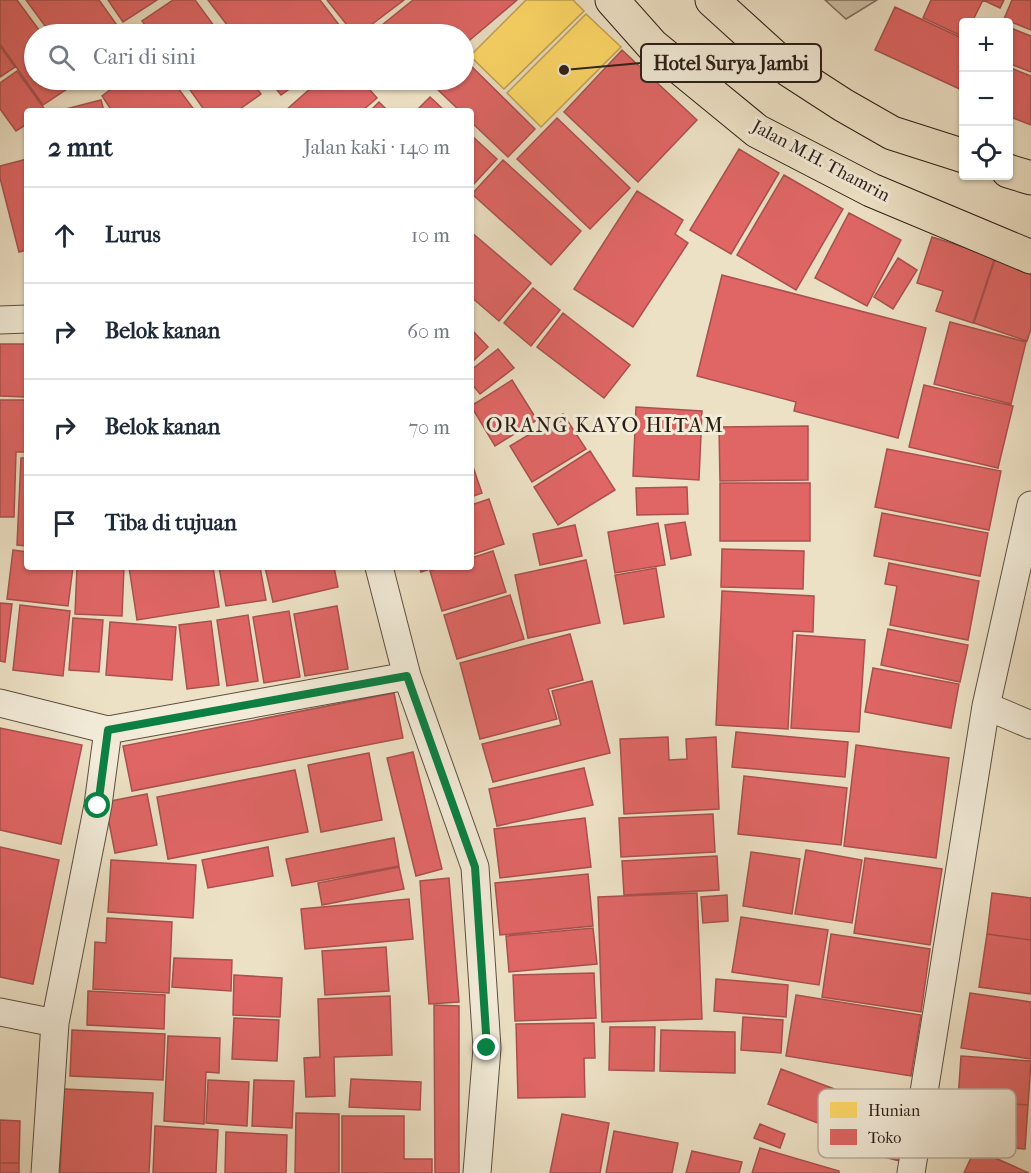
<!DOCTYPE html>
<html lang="id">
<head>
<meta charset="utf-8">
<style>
  :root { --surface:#fff; --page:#f2f2f3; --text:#1f2937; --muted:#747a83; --line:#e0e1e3 }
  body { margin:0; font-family:"IM FELL French Canon",serif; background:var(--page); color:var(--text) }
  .controls { position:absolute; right:18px; top:18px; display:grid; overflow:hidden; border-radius:6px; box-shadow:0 2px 4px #0004 }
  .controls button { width:54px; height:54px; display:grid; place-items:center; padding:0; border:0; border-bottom:2px solid var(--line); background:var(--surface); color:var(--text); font:30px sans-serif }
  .stop { position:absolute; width:18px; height:18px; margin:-14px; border:4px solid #0b8043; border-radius:50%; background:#fff }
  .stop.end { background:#0b8043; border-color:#fff; box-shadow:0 2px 6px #0008 }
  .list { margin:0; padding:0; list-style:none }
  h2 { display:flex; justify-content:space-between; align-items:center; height:78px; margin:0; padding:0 24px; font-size:26px }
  h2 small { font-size:20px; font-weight:400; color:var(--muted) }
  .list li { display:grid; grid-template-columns:39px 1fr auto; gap:18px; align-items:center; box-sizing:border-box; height:96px; padding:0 24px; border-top:2px solid var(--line) }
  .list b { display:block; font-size:22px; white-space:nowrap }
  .list em { font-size:20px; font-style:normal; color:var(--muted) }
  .icon { flex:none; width:33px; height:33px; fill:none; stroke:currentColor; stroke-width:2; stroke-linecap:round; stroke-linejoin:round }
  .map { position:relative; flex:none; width:1031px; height:1173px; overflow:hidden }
  .search { position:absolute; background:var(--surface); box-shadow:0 2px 4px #0004; left:24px; top:24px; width:450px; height:66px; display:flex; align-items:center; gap:15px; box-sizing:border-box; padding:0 21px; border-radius:33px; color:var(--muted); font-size:22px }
  .panel { position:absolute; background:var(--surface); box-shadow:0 2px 4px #0004; left:24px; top:108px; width:450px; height:462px; border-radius:6px }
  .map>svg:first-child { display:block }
</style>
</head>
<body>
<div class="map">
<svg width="1031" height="1173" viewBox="0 0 1031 1173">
  <rect width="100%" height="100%" fill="#ede1c5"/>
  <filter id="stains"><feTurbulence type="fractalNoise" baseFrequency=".00333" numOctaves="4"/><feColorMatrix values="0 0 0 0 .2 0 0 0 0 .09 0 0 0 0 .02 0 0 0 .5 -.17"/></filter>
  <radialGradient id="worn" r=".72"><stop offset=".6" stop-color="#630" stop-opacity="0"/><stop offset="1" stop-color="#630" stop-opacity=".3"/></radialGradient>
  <path fill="#ccc0a7" stroke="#7c6f5f" stroke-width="1.5" d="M825 0H877L846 19Z"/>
  <path fill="#ffd966" stroke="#bfa14e" stroke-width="1.5" d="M526 0H573L584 11 504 89 470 56Z
    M586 14 621 47 541 127 507 93Z"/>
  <path fill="#e06666" stroke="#aa504e" stroke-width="1.5" d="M0 0H17L42 34H34V80H74L76 83 43 105 0 44Z
    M26 0H99L119 28 109 34H51Z
    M108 0H157L123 22Z
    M173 0H195L220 34H151L142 21Z
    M208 0H320L346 34H234Z
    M327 0H404L359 34H354Z
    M413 0H517L464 45V34H371Z
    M931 0H1004L1000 8 983 0 972 22H964V37L923 18Z
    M1012 0H1031V30L1004 19Z
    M895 7 964 39V91L875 50Z
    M1008 27 1031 36V72L1008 63Z
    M0 46 15 67 0 77Z
    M622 50 697 120 638 182 564 112Z
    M464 59 535 129 508 157 471 122V111H460L436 88 444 80H464Z
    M1008 67 1031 76V125L1008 116Z
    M17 71 46 111H27V124L16 131 0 109V83Z
    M120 80H172L195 111H112L102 96 122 81Z
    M183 80H251L261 94 237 111H205Z
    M269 80H302L281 95Z
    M320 80H361L377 98 362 111H285Z
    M403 80H421L410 89Z
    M430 97 445 111H416Z
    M101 100 104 111H58Z
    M379 102 388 111H370Z
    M557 118 630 188 590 229 517 159Z
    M471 135 497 159 471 187Z
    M739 149 779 173 731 254 690 230Z
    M27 159V250L19 252 0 178V166Z
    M503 160 581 231 551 265 472 194Z
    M784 175 843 209 796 290 737 255Z
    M637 191 683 220 675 234 688 243 633 327 574 289Z
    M849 213 901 240 867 306 815 278Z
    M471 232 531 283 499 321 471 297Z
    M932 237 995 257 973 323 936 311 943 291 917 283Z
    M996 256 1031 267V329L1027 341 974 323Z
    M898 258 917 270 893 309 874 297Z
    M722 275 926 328 898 438 794 411 796 402 697 376Z
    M533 288 560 310 531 346 504 323Z
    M563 313 630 365 604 398 537 347Z
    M950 322 1026 342 1011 404 934 384Z
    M471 329 488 347 471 363Z
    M0 344H27V397L0 396Z
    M498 349 514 368 480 394 471 383V370Z
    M512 380 537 420 495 446 471 406Z
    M924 385 1013 406 998 468 909 447Z
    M0 400H27V452H16L14 517H0Z
    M636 407 702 411 699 480 633 476Z
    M563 414 586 449 532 482 510 446Z
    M808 426V480L720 481 719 427Z
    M887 449 1001 471 989 530 875 507Z
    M590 451 615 490 558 525 534 487Z
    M21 458H27V546L17 545Z
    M471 461 482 493 471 497Z
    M720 483H810V541H720Z
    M687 487 688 514 637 515 636 488Z
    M489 499 504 544 471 555V505Z
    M882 513 988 533 980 576 874 556Z
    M685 522 691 555 671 559 665 525Z
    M658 523 665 565 615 573 608 532Z
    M575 525 582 556 540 565 533 534Z
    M722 549 804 551 803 589 721 587Z
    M13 550 27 552V567H73L68 606 7 599Z
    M493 551 506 592 442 611 430 571 442 567H471V558Z
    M586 560 600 623 528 638 515 575Z
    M889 563 979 581 968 640 890 625 897 586 885 584Z
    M77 567H124L122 616 75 614Z
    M129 567H213L219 607 137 620Z
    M219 567H260L266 600 226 606Z
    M265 567H334L338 587 273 602Z
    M419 567H436L421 572Z
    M656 568 664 617 624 624 615 575Z
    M722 591 814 596 813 632 793 631 788 729 716 725Z
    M510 595 524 639 457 659 444 615Z
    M0 603 12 604 5 662 0 661Z
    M20 605 70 611 63 676 13 670Z
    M337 606 348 669 305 676 294 614Z
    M289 611 300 677 264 683 253 617Z
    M248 615 258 681 227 686 217 620Z
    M73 618 103 620 99 672 69 670Z
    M211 621 219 685 187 689 179 625Z
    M110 622 176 627 172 680 106 675Z
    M888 629 968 645 960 682 881 665Z
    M570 634 583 680 548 689 557 719 480 739 460 663Z
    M797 635 865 640 859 732 791 728Z
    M873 668 959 684 951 728 865 712Z
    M592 681 610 753 493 782 482 744 561 725 552 691Z
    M394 693 403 738 132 791 123 746Z
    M0 728 82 745 61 844 0 830Z
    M736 732 848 742 845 777 732 767Z
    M668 737 669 760 687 759 686 739 716 737 719 809 624 814 620 739Z
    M856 745 949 758 936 858 844 846Z
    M413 752 442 869 416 876 387 758Z
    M369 753 382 820 321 832 308 765Z
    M584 768 593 805 497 826 489 789Z
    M295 770 308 832 168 859 157 797Z
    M744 776 847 788 841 845 738 834Z
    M147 794 157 845 115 853 105 802Z
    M713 814 715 852 621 857 619 818Z
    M585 818 591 867 500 878 494 829Z
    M394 838 399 866 292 886 286 859Z
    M0 847 59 860 33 984 0 977Z
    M268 847 273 876 208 888 202 860Z
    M806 850 862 860 852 923 795 914Z
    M751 852 800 859 792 914 743 906Z
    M717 856 719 890 624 895 622 861Z
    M865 858 942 869 930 945 854 933Z
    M111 860 196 865 193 918 108 912Z
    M399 867 404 889 322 905 318 883Z
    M588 874 593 926 500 935 495 883Z
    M449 878 459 1002 429 1004 420 881Z
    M697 893 702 1019 602 1022 598 897Z
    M992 893 1031 898V940L987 934Z
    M727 895 728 921 703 923 701 897Z
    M409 899 413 939 305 949 301 909Z
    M741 917 828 930 819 985 732 972Z
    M107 918 172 922 169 993 93 989 95 942 106 943Z
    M593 928 597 964 509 972 506 936Z
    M831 934 930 949 921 1012 822 997Z
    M987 934 1031 940V994L979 987Z
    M386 947 389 991 325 995 322 951Z
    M174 958 232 960 231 991 172 987Z
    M594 973 596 1018 515 1021 513 975Z
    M234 975 282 978 280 1017 233 1015Z
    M716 979 788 985 786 1017 714 1011Z
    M88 991 165 995 164 1029 87 1025Z
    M970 993 1031 1002V1059L961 1048Z
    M796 995 921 1015 911 1076 786 1056Z
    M390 996 392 1055 334 1057 335 1096 306 1097 304 1058 320 1057 318 999Z
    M434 1005 459 1006V1173H435Z
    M743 1017 783 1020 781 1053 741 1050Z
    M234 1018 279 1020 277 1061 232 1059Z
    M594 1023 595 1058H584L585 1097 518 1098 516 1024Z
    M610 1027H655L654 1071 609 1070Z
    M72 1030 165 1034 163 1080 70 1076Z
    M661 1030 735 1032V1073L660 1071Z
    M168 1036 220 1038 219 1073 206 1072 204 1124 164 1121Z
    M961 1056 1031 1061 1028 1105 958 1100Z
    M781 1069 837 1090 823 1125 768 1104Z
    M351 1079 421 1082 420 1110 349 1107Z
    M208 1080 249 1082 247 1126 206 1123Z
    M254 1080 294 1081 292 1128 252 1126Z
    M64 1089 153 1093 149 1173H60Z
    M958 1100 1028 1105 1025 1149 955 1144Z
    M851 1102 911 1118 900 1161 840 1146Z
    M296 1113 339 1114V1173H295Z
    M562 1114 609 1123 600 1173H550Z
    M342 1116H404V1159H432V1173H342Z
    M0 1120 20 1121 19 1163H0Z
    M760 1124 785 1134 780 1148 754 1138Z
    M155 1126 218 1130 216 1173H153Z
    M614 1131 678 1143 672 1173H606Z
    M226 1132 287 1135 286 1173H225Z
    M760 1148 839 1171V1173H752Z
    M975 1149 1029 1173H964Z
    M692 1151 742 1162 739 1173H686Z
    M0 1163H19V1173H0Z"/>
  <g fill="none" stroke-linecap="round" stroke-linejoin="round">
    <defs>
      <path id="street" d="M0 320 27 319
        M379 567 407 676 475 867 487 1048 477 1173
        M0 703 108 730 407 676
        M986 706 1031 725
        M0 1012 55 1023
        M45 1173 55 1023 98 805 108 730
        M911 1173 986 706 1031 505"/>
      <path id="highway" d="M612 0 652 45 757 131 871 190 1031 257
        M712 0 789 70 843 105 892 133 964 156
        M1008 171 1031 178"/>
    </defs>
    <use href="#street" stroke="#5c4f42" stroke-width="29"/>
    <use href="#highway" stroke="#2b1e17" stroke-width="35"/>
    <use href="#street" stroke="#f3ecd9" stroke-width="27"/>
    <use href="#highway" stroke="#ede1c5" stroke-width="33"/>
  </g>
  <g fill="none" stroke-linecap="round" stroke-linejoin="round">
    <path stroke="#0b8043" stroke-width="8" d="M98 806 108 730 407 676 475 867 487 1048"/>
  </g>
  <g text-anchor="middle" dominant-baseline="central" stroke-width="6" stroke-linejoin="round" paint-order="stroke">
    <g font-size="18" fill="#2b1e17" stroke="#f3ecd9">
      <text transform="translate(821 161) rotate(28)">Jalan M.H. Thamrin</text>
    </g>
    <g font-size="21" letter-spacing="1.5" fill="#2b1e17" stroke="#f3ecd9">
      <text x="605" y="425">ORANG KAYO HITAM</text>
    </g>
  </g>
  <rect x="818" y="1089" width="198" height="69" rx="9" fill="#f3ecd9" stroke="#b7ae9f" stroke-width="1.5"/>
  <rect x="830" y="1102" width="27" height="16" fill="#ffd966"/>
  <rect x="830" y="1129" width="27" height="16" fill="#e06666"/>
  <g font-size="16" fill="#2b1e17">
    <text x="868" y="1116">Hunian</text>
    <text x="868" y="1143">Toko</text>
  </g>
  <path fill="none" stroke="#2b1e17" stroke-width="2" d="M564 70L641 63"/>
  <circle fill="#2b1e17" stroke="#f3ecd9" stroke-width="2" cx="564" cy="70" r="6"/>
  <rect fill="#f3ecd9" stroke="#2b1e17" stroke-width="2" x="641" y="44" width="180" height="38" rx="6"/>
  <g font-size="20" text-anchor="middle" font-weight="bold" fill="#2b1e17">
    <text x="731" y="70">Hotel Surya Jambi</text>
  </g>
  <rect width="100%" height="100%" filter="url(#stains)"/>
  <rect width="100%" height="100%" fill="url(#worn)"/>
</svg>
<div class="controls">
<button>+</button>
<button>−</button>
<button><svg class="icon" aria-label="locate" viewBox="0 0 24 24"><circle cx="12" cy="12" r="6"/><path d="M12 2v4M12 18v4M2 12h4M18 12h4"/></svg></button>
</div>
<div class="stop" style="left:98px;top:806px"></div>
<div class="stop end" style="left:487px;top:1048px"></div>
<div class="search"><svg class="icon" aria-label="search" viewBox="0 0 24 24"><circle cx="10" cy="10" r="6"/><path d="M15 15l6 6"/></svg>Cari di sini</div>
<section class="panel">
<h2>2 mnt<small>Jalan kaki · 140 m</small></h2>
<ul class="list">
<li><svg class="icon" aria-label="ahead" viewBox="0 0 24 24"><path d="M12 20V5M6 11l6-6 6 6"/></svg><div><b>Lurus</b></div><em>10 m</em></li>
<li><svg class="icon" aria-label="right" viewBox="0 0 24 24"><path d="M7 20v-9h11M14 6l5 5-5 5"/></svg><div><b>Belok kanan</b></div><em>60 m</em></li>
<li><svg class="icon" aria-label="right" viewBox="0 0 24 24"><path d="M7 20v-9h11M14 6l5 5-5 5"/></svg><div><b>Belok kanan</b></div><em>70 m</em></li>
<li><svg class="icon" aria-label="arrive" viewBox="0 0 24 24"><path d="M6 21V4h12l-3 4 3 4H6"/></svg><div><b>Tiba di tujuan</b></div></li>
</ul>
</section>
</div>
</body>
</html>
